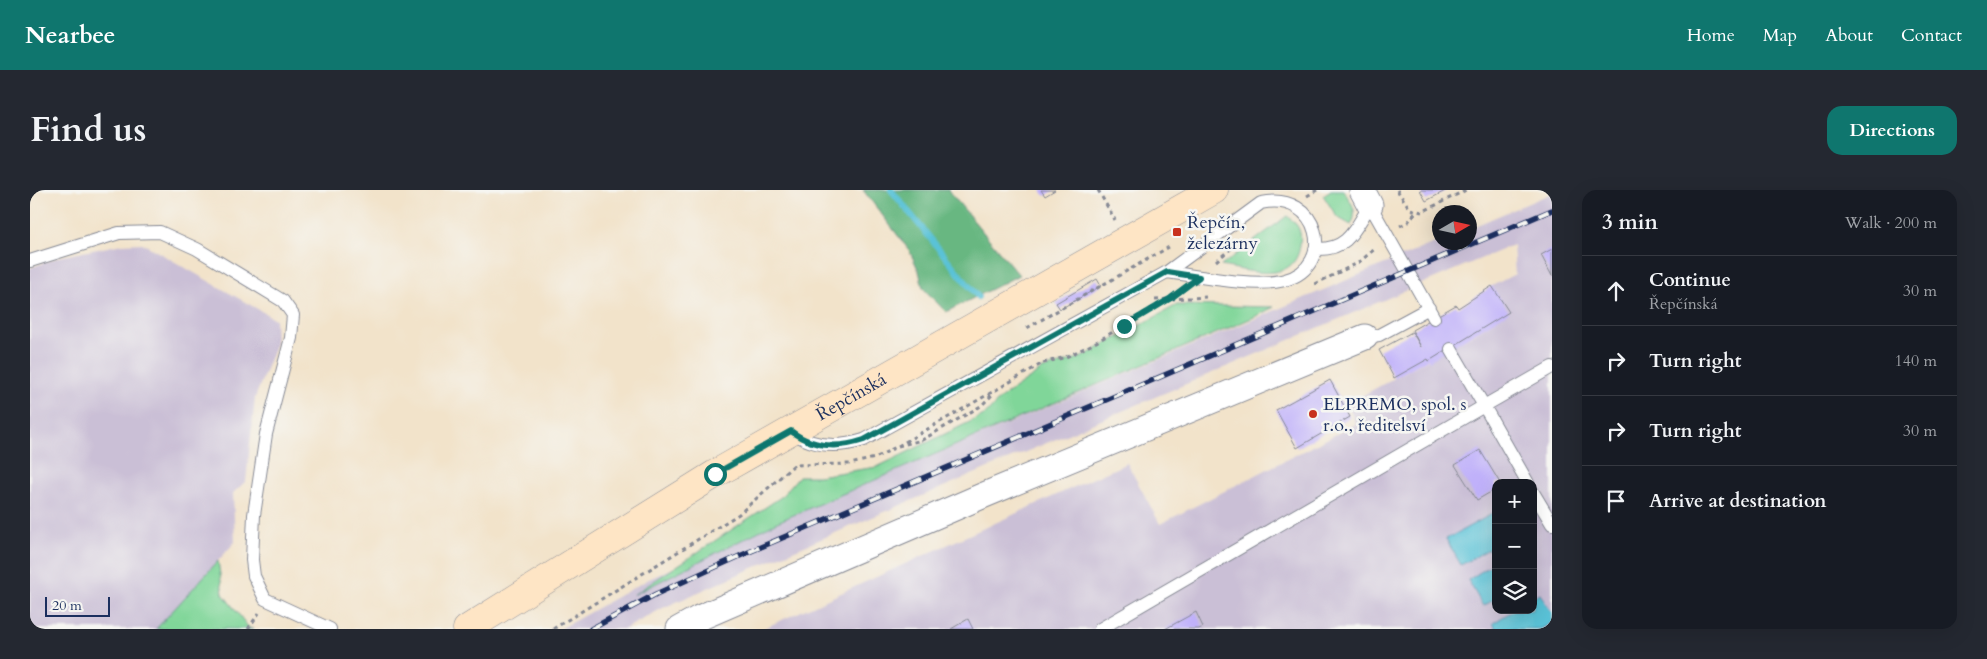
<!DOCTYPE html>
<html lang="en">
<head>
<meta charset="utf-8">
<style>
  :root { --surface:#171b24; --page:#242831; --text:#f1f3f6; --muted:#9ea1a6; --line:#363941; --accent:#0f766e }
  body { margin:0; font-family:Cardo,serif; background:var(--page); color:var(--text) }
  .controls { position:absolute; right:15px; bottom:15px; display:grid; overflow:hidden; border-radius:10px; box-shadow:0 5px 20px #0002 }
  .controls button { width:45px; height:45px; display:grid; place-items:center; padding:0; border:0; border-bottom:1px solid var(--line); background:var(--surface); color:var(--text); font:25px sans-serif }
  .compass { position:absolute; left:1402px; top:15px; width:45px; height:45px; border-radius:50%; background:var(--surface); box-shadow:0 5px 20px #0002; rotate:81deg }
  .scale { position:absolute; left:15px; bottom:12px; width:65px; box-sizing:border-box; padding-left:5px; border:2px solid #1b2f5e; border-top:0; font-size:14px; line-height:18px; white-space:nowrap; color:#1b2f5e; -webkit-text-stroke:4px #f6f6f2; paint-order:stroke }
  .stop { position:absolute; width:15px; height:15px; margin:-11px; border:4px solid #0f766e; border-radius:50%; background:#fff }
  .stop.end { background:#0f766e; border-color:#fff; box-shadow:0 1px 5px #0008 }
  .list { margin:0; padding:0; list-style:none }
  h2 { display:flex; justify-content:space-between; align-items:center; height:65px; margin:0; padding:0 20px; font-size:21px }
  h2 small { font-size:16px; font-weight:400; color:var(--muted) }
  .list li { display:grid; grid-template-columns:32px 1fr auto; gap:15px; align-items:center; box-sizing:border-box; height:70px; padding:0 20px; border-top:1px solid var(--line) }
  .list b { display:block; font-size:19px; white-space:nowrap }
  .list p { margin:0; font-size:16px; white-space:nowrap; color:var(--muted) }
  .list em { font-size:16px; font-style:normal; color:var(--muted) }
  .icon { flex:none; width:28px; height:28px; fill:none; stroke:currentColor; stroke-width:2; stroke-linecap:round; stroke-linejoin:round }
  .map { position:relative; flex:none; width:1522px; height:439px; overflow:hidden; border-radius:15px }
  header { display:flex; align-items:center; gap:30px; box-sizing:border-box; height:70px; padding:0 25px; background:var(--accent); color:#fff }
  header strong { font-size:24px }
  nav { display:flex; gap:28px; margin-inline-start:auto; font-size:18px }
  .intro { display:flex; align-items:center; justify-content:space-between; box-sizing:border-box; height:120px; padding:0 30px }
  h1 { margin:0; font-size:35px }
  .button { padding:12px 22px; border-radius:15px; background:var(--accent); color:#fff; font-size:18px; font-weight:700 }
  main { display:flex; gap:30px; padding:0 30px }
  aside { flex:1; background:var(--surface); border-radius:15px; box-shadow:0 5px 20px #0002 }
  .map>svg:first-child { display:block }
</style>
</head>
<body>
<header>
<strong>Nearbee</strong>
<nav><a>Home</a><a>Map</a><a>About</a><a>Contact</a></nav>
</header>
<div class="intro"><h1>Find us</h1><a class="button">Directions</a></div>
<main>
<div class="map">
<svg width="1522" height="439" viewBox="0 0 1522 439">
  <rect width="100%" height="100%" fill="#f6f6f2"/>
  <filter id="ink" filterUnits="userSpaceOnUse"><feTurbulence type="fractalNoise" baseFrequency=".02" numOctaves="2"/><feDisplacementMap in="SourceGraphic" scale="10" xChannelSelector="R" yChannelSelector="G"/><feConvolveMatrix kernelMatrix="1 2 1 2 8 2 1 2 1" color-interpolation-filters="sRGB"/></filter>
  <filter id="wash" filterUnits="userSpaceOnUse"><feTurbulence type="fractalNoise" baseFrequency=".0096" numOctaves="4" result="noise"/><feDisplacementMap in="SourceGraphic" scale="20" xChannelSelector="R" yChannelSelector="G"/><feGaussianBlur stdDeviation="1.12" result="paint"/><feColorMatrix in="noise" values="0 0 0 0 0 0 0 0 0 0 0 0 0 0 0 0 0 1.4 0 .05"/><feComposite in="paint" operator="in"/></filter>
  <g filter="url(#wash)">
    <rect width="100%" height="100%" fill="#f2e3ca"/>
    <path fill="#cabfd6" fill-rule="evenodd" d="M1522 3V439H732L1097 273 1130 334 1326 234 1317 214 1441 146 1478 122 1462 96 1485 84 1483 55 718 380 633 418 595 439H530L619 389 705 350 1182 147 1409 51 1410 52H1440V38ZM1466 293H1503V420H1466Z
      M112 53 245 129 246 153 225 208 216 291 203 303 205 352 126 439H0V78L29 67 92 54Z"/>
    <path fill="#80d699" stroke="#4e827c" d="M1301 0H1313C1321 12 1329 21 1321 35L1307 27 1293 5Z
      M1257 26C1269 35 1272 41 1270 56 1264 95 1220 81 1191 76Z
      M1147 115 1244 117 1222 128 745 333 603 405 751 307 769 286H788L847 277 956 224 971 208 1013 179 1052 167Z
      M188 371 193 404 219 438 223 439H126Z"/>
    <path fill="#68b781" stroke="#427370" d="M833 0H918L989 85 916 122 893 98 889 81 879 60Z"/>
    <path fill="#5ac2d7" stroke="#3a789a" d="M1464 323 1466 355 1431 375 1416 349Z
      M1466 372V409L1453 416 1438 390Z
      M1510 404 1522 423V433L1511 439H1466L1463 433 1484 420H1503V408Z"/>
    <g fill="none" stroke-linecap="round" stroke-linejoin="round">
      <path stroke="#5ac2d7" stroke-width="6" d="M861 0 948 107"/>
    </g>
    <g id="blocks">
      <path fill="#c0b1fa" d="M1011 0H1025L1015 6Z
        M1390 0H1417L1396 11Z
        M1522 59V86L1511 65Z
        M1067 89 1071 96 1030 119 1026 113Z
        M1462 96 1479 122 1399 171 1398 169 1364 188 1349 160 1382 142 1391 157 1382 140 1426 115 1428 118Z
        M1300 190 1320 227 1267 258 1246 220Z
        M1450 260 1470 293H1466V299L1447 310 1425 275Z
        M1166 422 1173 437 1169 439H1135Z
        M938 429 943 439H921Z"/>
    </g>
  </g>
  <g filter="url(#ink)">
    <use href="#blocks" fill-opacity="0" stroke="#868994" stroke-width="1"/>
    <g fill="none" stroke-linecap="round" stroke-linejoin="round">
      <defs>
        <path id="lane" d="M1285 59C1318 61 1325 39 1340 15L1404 128
          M0 71 89 43 130 42 167 59 253 111 263 125 261 148 236 244 224 325 222 370 224 386 235 409 300 439
          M1335 147 1349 145 1399 118
          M761 241C783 258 808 258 834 250L1137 82 1231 13C1290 0 1307 76 1255 90 1225 98 1168 86 1137 82
          M1498 293 1454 216 1522 177
          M1503 302 1522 334
          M1070 439 1454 216 1421 159"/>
        <path id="street" d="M1332 0 1340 15
          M649 439 669 428 952 306 1335 147"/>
        <g id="secondary">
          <path id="s1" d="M437 439 685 284 1184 0"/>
        </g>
      </defs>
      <use href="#lane" stroke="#868994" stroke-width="14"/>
      <use href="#street" stroke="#868994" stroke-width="27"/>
      <use href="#secondary" stroke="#868994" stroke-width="29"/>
      <path stroke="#868994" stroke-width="3" stroke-dasharray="4 4" stroke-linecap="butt" d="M1068 0 1085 30
        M1367 0 1380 19 1392 22 1436 0
        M1277 6 1287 0
        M1370 36 1378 32 1386 22
        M1186 71 1204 56
        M1285 94 1328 73 1346 58
        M1125 110 1176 107
        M997 138 1139 57
        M1013 173 1036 167 1063 154 1151 101
        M868 256 1013 173
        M218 439 229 423
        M523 439 709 324 764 275 820 274 845 268 868 256 892 250 951 216 964 203"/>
      <use href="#lane" stroke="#fff" stroke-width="12"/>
      <use href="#street" stroke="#fff" stroke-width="25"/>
      <use href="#secondary" stroke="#fee5c5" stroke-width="28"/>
      <defs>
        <path id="rail" d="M561 439 626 404 712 365 1522 20"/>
      </defs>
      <use href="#rail" stroke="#1b2f5e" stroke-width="5.5"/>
      <use href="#rail" stroke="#f6f6f2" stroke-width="4" stroke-dasharray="11" stroke-linecap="butt"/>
    </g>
  </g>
  <g fill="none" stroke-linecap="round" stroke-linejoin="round" filter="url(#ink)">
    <path stroke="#0f766e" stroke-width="6" d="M685 284 761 241C783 258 807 259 834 250L1137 82 1169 87 1141 108 1094 136"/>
  </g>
  <g fill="#c8321e" stroke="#f6f6f2" stroke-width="2">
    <rect x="1142" y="37" width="10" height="10" rx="2.5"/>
    <circle cx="1283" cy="224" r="5"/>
  </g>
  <g text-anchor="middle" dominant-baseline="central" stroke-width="5" stroke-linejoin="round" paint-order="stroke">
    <g font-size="18" fill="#1b2f5e" stroke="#f6f6f2" text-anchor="start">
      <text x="1157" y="32">Řepčín,<tspan x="1157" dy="21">železárny</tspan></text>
      <text x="1293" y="214">ELPREMO, spol. s<tspan x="1293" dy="21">r.o., ředitelsví</tspan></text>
    </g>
    <g font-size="18" fill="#1b2f5e" stroke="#f6f6f2">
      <text stroke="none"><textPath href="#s1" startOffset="449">Řepčínská</textPath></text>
    </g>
  </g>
</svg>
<div class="controls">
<button>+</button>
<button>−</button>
<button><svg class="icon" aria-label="layers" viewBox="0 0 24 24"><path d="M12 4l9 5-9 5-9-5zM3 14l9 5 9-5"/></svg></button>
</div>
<svg class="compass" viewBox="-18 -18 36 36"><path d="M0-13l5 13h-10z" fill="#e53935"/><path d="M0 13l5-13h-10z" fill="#9ea1a6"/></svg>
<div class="scale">20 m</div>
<div class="stop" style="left:685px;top:284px"></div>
<div class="stop end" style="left:1094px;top:136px"></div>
</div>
<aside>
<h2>3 min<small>Walk · 200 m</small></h2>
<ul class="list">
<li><svg class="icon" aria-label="ahead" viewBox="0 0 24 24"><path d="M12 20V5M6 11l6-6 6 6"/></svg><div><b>Continue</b><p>Řepčínská</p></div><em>30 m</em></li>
<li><svg class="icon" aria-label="right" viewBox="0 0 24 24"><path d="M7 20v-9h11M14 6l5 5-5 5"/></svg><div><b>Turn right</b></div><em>140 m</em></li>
<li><svg class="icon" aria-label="right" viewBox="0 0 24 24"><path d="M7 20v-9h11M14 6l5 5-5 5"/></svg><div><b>Turn right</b></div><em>30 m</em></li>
<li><svg class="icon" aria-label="arrive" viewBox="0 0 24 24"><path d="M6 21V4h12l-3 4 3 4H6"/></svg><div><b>Arrive at destination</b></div></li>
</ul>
</aside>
</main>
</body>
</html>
